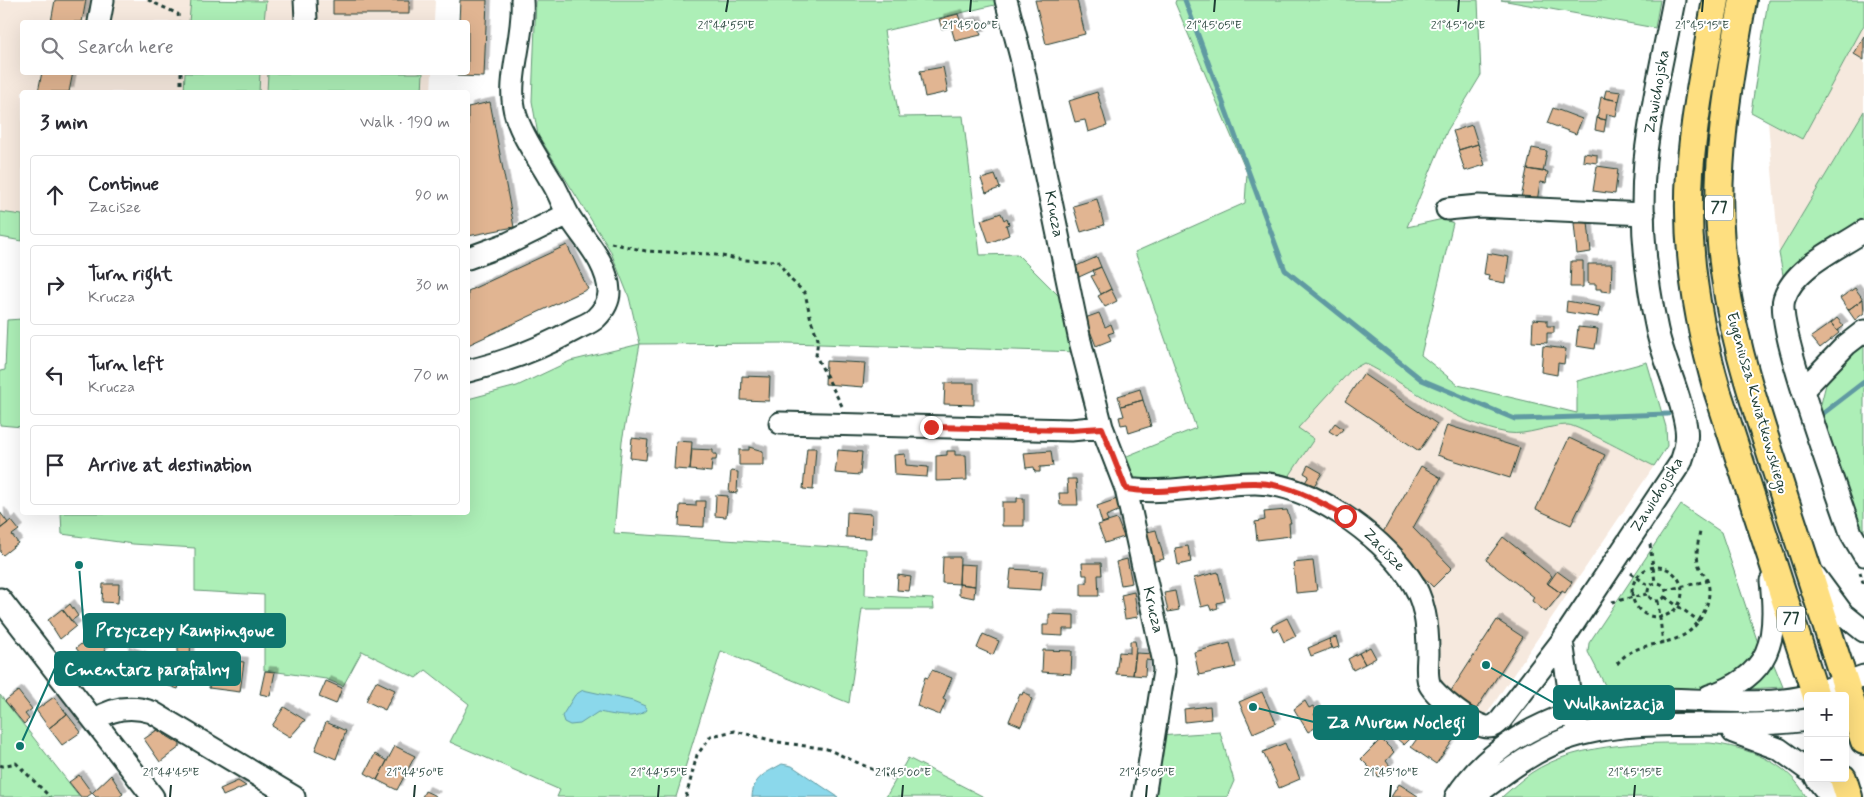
<!DOCTYPE html>
<html lang="en">
<head>
<meta charset="utf-8">
<style>
  :root { --surface:#fff; --page:#f7f7f7; --text:#2b2b33; --muted:#7c7c81; --line:#e1e1e2 }
  body { margin:0; font-family:Mynerve,sans-serif; background:var(--page); color:var(--text) }
  .controls { position:absolute; right:15px; bottom:15px; display:grid; overflow:hidden; border-radius:5px; box-shadow:0 5px 20px #0002 }
  .controls button { width:45px; height:45px; display:grid; place-items:center; padding:0; border:0; border-bottom:1px solid var(--line); background:var(--surface); color:var(--text); font:25px sans-serif }
  .stop { position:absolute; width:15px; height:15px; margin:-11px; border:4px solid #d93025; border-radius:50%; background:#fff }
  .stop.end { background:#d93025; border-color:#fff; box-shadow:0 1px 5px #0008 }
  .list { margin:0; padding:0; list-style:none }
  h2 { display:flex; justify-content:space-between; align-items:center; height:65px; margin:0; padding:0 20px; font-size:21px }
  h2 small { font-size:16px; font-weight:400; color:var(--muted) }
  .list li { display:grid; grid-template-columns:32px 1fr auto; gap:15px; align-items:center; box-sizing:border-box; height:80px; margin:0 10px 10px; padding:0 10px; border:1px solid var(--line); border-radius:5px }
  .list b { display:block; font-size:19px; white-space:nowrap }
  .list p { margin:0; font-size:16px; white-space:nowrap; color:var(--muted) }
  .list em { font-size:16px; font-style:normal; color:var(--muted) }
  .icon { flex:none; width:28px; height:28px; fill:none; stroke:currentColor; stroke-width:2; stroke-linecap:round; stroke-linejoin:round }
  .map { position:relative; flex:none; width:1864px; height:797px; overflow:hidden }
  .search { position:absolute; background:var(--surface); box-shadow:0 5px 20px #0002; left:20px; top:20px; width:450px; height:55px; display:flex; align-items:center; gap:12px; box-sizing:border-box; padding:0 18px; border-radius:5px; color:var(--muted); font-size:19px }
  .panel { position:absolute; background:var(--surface); box-shadow:0 5px 20px #0002; left:20px; top:90px; width:450px; height:425px; border-radius:5px }
  .map>svg:first-child { display:block }
</style>
</head>
<body>
<div class="map">
<svg width="1864" height="797" viewBox="0 0 1864 797">
  <defs>
    <filter id="shadow"><feDropShadow dx="4.5" dy="-4.5" stdDeviation="0" flood-color="#0004"/></filter>
  </defs>
  <rect width="100%" height="100%" fill="#fff"/>
  <filter id="ink" filterUnits="userSpaceOnUse"><feTurbulence type="fractalNoise" baseFrequency=".02" numOctaves="2"/><feDisplacementMap in="SourceGraphic" scale="10" xChannelSelector="R" yChannelSelector="G"/><feConvolveMatrix kernelMatrix="1 2 1 2 8 2 1 2 1" color-interpolation-filters="sRGB"/></filter>
  <g filter="url(#ink)">
    <path fill="#f6e9de" d="M0 0H435L434 22H22V72H432L431 92H22V215L0 212Z
      M1864 25V111L1779 253 1768 122 1802 138Z
      M1364 363 1389 375 1416 394 1471 421 1509 433 1570 424 1654 466 1484 718 1438 688 1422 585 1286 481 1314 439 1298 428 1351 370Z"/>
    <path fill="#adefb7" stroke="#669676" d="M191 0 266 1 264 22H189Z
      M536 0H1002L1003 3 884 31 899 117 963 116 980 255 1017 254 1068 305 1078 352 787 343 640 344 622 441 614 533 866 549 865 595 933 599 934 609H862L849 703 721 651 676 797H557L560 790 450 742 469 704 426 670 416 678 362 651 343 686 326 679 264 670V595L195 591V548L133 544 62 534 61 513 468 512V399L517 386 570 361 640 344 629 297 610 250 538 135 532 101Z
      M1176 0H1478L1481 75 1447 131 1407 227 1443 219 1453 223 1421 355 1458 385 1577 413V381L1647 362 1666 427 1667 446 1654 466C1641 460 1577 425 1568 425 1549 425 1527 436 1508 433 1455 424 1411 386 1364 363L1351 370 1298 428 1314 439 1286 481 1143 488 1134 481 1122 458 1196 428 1135 252 1245 203 1247 173 1175 3Z
      M1501 0H1660L1655 28Z
      M1768 0H1864V25L1802 139 1751 112Z
      M185 73H260L259 92H184Z
      M268 73H423L422 92H267Z
      M1864 111V231L1785 286 1779 253Z
      M0 212 22 215V241L0 237Z
      M22 319V427L0 425V371L5 370 7 320Z
      M1864 342V542L1860 537 1820 408 1830 368Z
      M1681 505 1721 532 1760 649 1754 661 1721 685 1698 689 1609 693 1588 652 1589 643Z
      M1772 660 1783 687 1746 689Z
      M0 695 80 797H0Z
      M1220 732 1234 781 1227 797H1151L1158 736Z
      M1710 743C1746 747 1789 762 1806 797H1502C1511 789 1521 780 1531 773 1581 740 1653 743 1710 743Z
      M908 758 984 797H886Z"/>
    <path fill="#8bd8eb" stroke="#609aa2" d="M583 690 633 701 645 706 647 710C635 721 612 714 598 712L580 724 570 725 564 722 562 716 575 695Z
      M782 764 792 766 838 797H752C753 777 766 773 782 764Z"/>
    <g fill="none" stroke-linecap="round" stroke-linejoin="round">
      <path stroke="#609aa2" stroke-width="5" d="M1185 0 1285 270 1422 380 1515 419 1668 414
        M1821 415 1864 382"/>
    </g>
    <path fill="#e1b592" stroke="#1f3d34" filter="url(#shadow)" d="M55 0H86L82 22H51Z
      M333 0H409V14H333Z
      M460 0H487L484 77 457 76V72H468V22H459Z
      M1035 0H1077L1085 34 1046 44Z
      M958 14 961 23 977 20 981 35 955 41 951 27 942 29 939 19Z
      M1864 36V60L1854 54Z
      M943 67 948 92 925 97 920 71Z
      M42 72H73L69 92H38Z
      M1606 90 1621 92 1619 101 1604 98Z
      M1097 92 1107 126 1088 132 1085 120 1075 122 1069 101Z
      M1601 97 1619 101 1616 116 1607 114 1606 120 1597 118Z
      M490 102 514 227 468 236V107Z
      M1553 108 1582 119 1576 134 1547 123Z
      M1597 118 1606 120 1604 132 1595 130Z
      M1472 125 1478 144 1459 150 1453 131Z
      M1478 144 1485 165 1465 171 1458 150Z
      M1532 148 1547 151 1543 172 1527 169Z
      M1584 153 1597 155V163L1583 161Z
      M1597 166 1618 169 1615 194 1593 191Z
      M1527 169 1548 172 1546 183 1540 182 1537 202 1521 198Z
      M995 175 1000 188 986 193 981 179Z
      M1097 199 1104 225 1081 232 1073 206Z
      M1001 213 1004 220 1007 218 1009 224 1006 225 1009 235 989 243 981 220Z
      M1588 222 1591 252 1577 254 1574 223Z
      M567 245 588 289 468 345V291Z
      M1487 253 1509 257 1505 283 1488 280 1489 275 1484 274Z
      M1097 257 1101 267 1079 277 1074 267Z
      M1571 261H1583V287H1570Z
      M1588 264H1612L1611 292 1601 291V289H1596V284H1588Z
      M1101 267 1111 289 1101 294 1091 276 1095 275 1093 270Z
      M1855 288 1863 299 1848 310 1840 298Z
      M1111 289 1117 301 1105 307 1098 296Z
      M1863 299 1864 313 1855 320 1848 310Z
      M1567 301 1600 307 1598 317 1566 312Z
      M1099 313 1105 327 1111 324 1114 332 1108 334 1111 340 1096 346 1085 318Z
      M1837 318 1844 326 1837 331 1831 323Z
      M1533 319 1547 320V326H1554V333H1547V343L1532 342Z
      M1831 323 1839 333 1820 348 1811 337Z
      M1578 327 1598 329 1595 349 1576 346Z
      M1543 346 1566 349 1564 364 1558 363 1557 375 1541 372Z
      M826 361 865 363 863 387 825 384Z
      M1363 374 1437 424 1419 451 1345 401Z
      M742 376 770 377 769 401 741 400Z
      M945 383H974V405L944 404Z
      M1140 389 1143 400 1121 406 1118 396Z
      M1143 400 1151 426 1129 433 1127 424 1121 425 1119 417 1124 416 1121 406Z
      M1335 423 1343 429 1337 436 1329 431Z
      M1447 425 1520 448 1510 478 1437 455Z
      M632 438 648 440 646 460 630 458Z
      M1569 438 1605 455 1571 525 1536 509Z
      M676 441 692 442 690 470 674 469Z
      M749 447 763 451V465H739V450H749Z
      M807 448H816L813 490 803 489Z
      M692 449 713 450V454H717L716 460H712L711 472 690 470Z
      M838 450 862 452 860 475 835 473Z
      M947 451H955V455H966L967 480 936 481V456L947 455Z
      M1051 451 1053 466 1040 467V472H1035L1034 467 1026 468 1024 453Z
      M905 454 906 465 928 467 927 477 895 475 894 455Z
      M1308 465 1322 473 1312 489 1304 484 1309 476 1304 473Z
      M1421 466 1441 478 1413 528 1452 568 1433 587 1382 534Z
      M731 471 738 472 737 493 729 492Z
      M1067 479H1076L1078 505H1060L1059 493H1068Z
      M716 495 728 496 726 517 715 516Z
      M1017 498H1024V526H1002V502H1017Z
      M1117 499 1123 509 1106 516 1108 521 1102 523 1097 506Z
      M696 501H705L704 527 679 526 680 505 696 506Z
      M1287 510 1291 523H1289L1290 536 1257 540 1255 522 1265 520 1264 512Z
      M0 512 8 523 0 529Z
      M847 512 872 514 871 538 846 537Z
      M1117 519 1124 537 1105 543 1098 525Z
      M11 520 19 530 12 535 18 543 3 555 0 552V529Z
      M1156 530 1164 559 1151 562 1143 533Z
      M1503 537 1552 576 1547 583 1561 593 1546 612 1532 601 1534 597 1486 560Z
      M1188 546 1191 562 1178 565 1175 548Z
      M943 557H960L959 584 942 583Z
      M1127 559 1132 583 1121 585 1116 562Z
      M1313 561 1317 591 1296 593 1293 563Z
      M1082 563H1101L1102 575H1098L1099 596H1081V583H1087V575H1083Z
      M960 564 976 565 975 586 959 584Z
      M1011 569 1043 571 1041 590 1009 588Z
      M1557 571 1572 582 1565 593 1562 591 1561 593 1548 584Z
      M1218 572 1225 601 1217 603 1218 608 1211 610 1209 605 1201 607 1194 578Z
      M898 575 911 577 909 591 897 590Z
      M103 584H119L118 603 102 602Z
      M959 584 975 586 974 598 959 595Z
      M1175 591 1179 610 1168 612 1164 593Z
      M1134 592 1138 617 1125 619 1121 595Z
      M70 604 78 616 71 621 63 610Z
      M62 609 76 626 60 639 48 620Z
      M1049 614 1074 615V629H1063V636L1043 635V625H1049Z
      M1287 618 1296 636 1284 642 1278 629 1273 631 1271 626Z
      M1497 620 1523 637 1475 711 1449 694Z
      M178 628H191L190 661 178 660Z
      M94 634 106 650 88 664 76 648Z
      M983 634 999 641 993 655 977 648Z
      M1336 637 1339 647 1333 649 1329 639Z
      M1329 639 1332 648 1311 656 1308 648Z
      M1130 641H1135L1136 646 1133 675 1116 674 1119 652 1130 653Z
      M1230 643 1236 667 1199 675 1194 652Z
      M1370 647 1376 658 1365 664 1359 653Z
      M1043 650 1072 651 1071 674 1042 672Z
      M125 651 144 657 137 678 117 673Z
      M1136 653 1155 654 1154 661 1146 660 1145 676 1133 675Z
      M1359 653 1365 664 1353 670 1348 659Z
      M213 658 244 662 240 692 209 688Z
      M158 670 182 677 178 689 155 681Z
      M932 670 952 678 943 699 946 701 940 715 917 706 925 677 928 678Z
      M265 671 275 672 270 696 260 694Z
      M326 681 342 688 336 704 319 697Z
      M376 681 395 690 385 710 366 701Z
      M18 691 32 709 25 714 29 719 24 724 5 701Z
      M1023 692 1030 695V698L1032 699 1021 726 1009 721 1020 694 1022 695Z
      M1262 692 1276 723 1253 733 1239 702Z
      M54 697 67 714 49 728 36 710Z
      M1305 701 1309 708 1313 706 1317 712 1314 714 1320 725 1308 732 1294 709Z
      M1210 706 1211 719 1185 722 1184 709Z
      M284 707 305 720 290 737 272 726Z
      M67 714 81 732 62 745 49 728Z
      M1434 715 1459 732 1436 764 1411 747Z
      M1399 718 1415 734 1404 745 1387 730Z
      M326 722 346 731 336 759 315 750Z
      M157 730 180 744V747L160 762 144 739Z
      M1381 739 1394 752 1386 761 1390 766 1379 777 1361 759Z
      M1285 743 1300 779 1279 788 1263 752Z
      M395 746 415 756 397 790 377 780Z
      M375 754 387 761 377 780 365 773Z
      M79 775 92 793 87 797H81L69 782Z
      M111 775 123 794 119 797H96L92 793Z
      M238 781 246 786 223 796 220 789Z
      M1399 784 1418 796 1417 797H1391Z
      M425 791 436 796 435 797H422Z"/>
    <g fill="none" stroke-linecap="round" stroke-linejoin="round">
      <defs>
        <path id="minor" d="M305 0 306 19
          M1006 0 1021 57 1080 341 1102 427 1126 489 1163 658 1164 671 1144 797
          M99 22 103 0
          M1447 209 1479 206 1644 214
          M1864 231C1838 249 1794 267 1784 299 1775 326 1839 496 1851 533L1864 555
          M468 258 509 243 568 214
          M468 371C505 362 542 348 576 329 582 326 591 323 596 318 603 311 609 302 609 292 608 262 583 239 569 216 562 204 558 190 550 179 538 158 523 138 516 116 505 81 525 38 522 0
          M1803 390 1846 345 1864 331
          M780 423 1071 430 1102 427
          M1126 489C1169 495 1212 483 1255 483 1309 483 1379 534 1409 577 1425 599 1428 626 1428 653 1428 662 1426 673 1429 683 1432 694 1476 728 1488 727 1494 727 1497 724 1501 720L1562 641 1681 462C1685 451 1688 440 1686 428 1682 397 1664 362 1657 330 1645 275 1640 217 1645 160 1651 106 1664 53 1674 0
          M1815 576 1843 614 1864 631
          M0 599 153 797
          M1562 641 1571 704 1577 725
          M1709 696C1771 676 1778 640 1771 581
          M1808 696 1864 676
          M94 720C112 708 131 705 152 712L294 797
          M1733 732 1779 749 1808 770
          M1816 778 1831 797
          M1456 797C1498 732 1581 700 1656 699 1704 699 1761 707 1808 696
          M1473 797C1503 774 1531 752 1566 739 1636 714 1732 731 1808 720"/>
        <path id="major" d="M1716 0C1706 57 1694 114 1690 172 1685 247 1697 322 1718 393L1816 696
          M1743 0C1729 80 1714 162 1721 244 1728 331 1757 411 1783 493 1810 576 1837 659 1864 741
          M1843 778 1849 797"/>
      </defs>
      <use href="#minor" stroke="#1f3d34" stroke-width="25"/>
      <use href="#major" stroke="#1f3d34" stroke-width="30"/>
      <path stroke="#1f3d34" stroke-width="3" stroke-dasharray="4 4" stroke-linecap="butt" d="M148 0 178 14 179 22
        M181 92V72
        M611 243 646 251 710 254 744 260 778 261 790 279 805 293 811 320 818 339 816 356 842 406
        M1650 544 1655 582
        M1632 592a25 25 0 1 1 50 0a25 25 0 1 1-50 0Z
        M1860 572 1864 586
        M1631 573 1649 586
        M1648 592a9 9 0 1 1 18 0a9 9 0 1 1-18 0Z
        M1666 590 1707 581
        M1665 597 1699 621
        M1658 601 1663 644
        M1612 602 1647 594
        M1617 664C1640 634 1678 654 1700 619 1708 607 1713 589 1705 576 1702 571 1699 568 1698 562 1696 552 1698 542 1700 532
        M0 765 2 766 16 763 50 797
        M686 797 697 755 711 736 735 731 778 742 827 749 894 779"/>
      <use href="#minor" stroke="#fff" stroke-width="21"/>
      <use href="#major" stroke="#fedf80" stroke-width="26"/>
    </g>
  </g>
  <g fill="none" stroke-linecap="round" stroke-linejoin="round" filter="url(#ink)">
    <path stroke="#d93025" stroke-width="6" d="M931 427 1071 430 1102 428 1126 489C1169 496 1213 482 1256 483 1287 483 1318 501 1345 516"/>
  </g>
  <path fill="none" stroke="#1f3d34" stroke-width="2" d="M726 12 728 0M970 12 971 0M1214 12 1215 0M1458 12 1459 0M1702 12 1703 0M170 797 171 785M414 797 415 785M658 797 659 785M902 797 903 785M1146 797 1147 785M1390 797 1391 785M1634 797 1635 785"/>
  <g text-anchor="middle" dominant-baseline="central" stroke-width="4" stroke-linejoin="round" paint-order="stroke">
    <g fill="#fff" stroke="#627771" stroke-width="1">
      <rect x="1705" y="195.5" width="28" height="25" rx="4"/>
      <rect x="1777" y="606.5" width="28" height="25" rx="4"/>
    </g>
    <g font-size="15" font-weight="bold" fill="#1f3d34">
      <text x="1719" y="208">77</text>
      <text x="1791" y="619">77</text>
    </g>
    <g font-size="16" fill="#1f3d34" stroke="#fff">
      <text transform="translate(1657 92) rotate(-80)">Zawichojska</text>
      <text transform="translate(1054 214) rotate(79)">Krucza</text>
      <text transform="translate(1757 403) rotate(74)">Eugeniusza Kwiatkowskiego</text>
      <text transform="translate(1657 495) rotate(-58)">Zawichojska</text>
      <text transform="translate(1384 550) rotate(46)">Zacisze</text>
      <text transform="translate(1153 610) rotate(77)">Krucza</text>
    </g>
  </g>
  <g font-size="12" text-anchor="middle" fill="#1f3d34" stroke="#fff" stroke-width="4" stroke-linejoin="round" paint-order="stroke">
    <text x="726" y="29">21°44'55"E</text>
    <text x="970" y="29">21°45'00"E</text>
    <text x="1214" y="29">21°45'05"E</text>
    <text x="1458" y="29">21°45'10"E</text>
    <text x="1702" y="29">21°45'15"E</text>
    <text x="171" y="776">21°44'45"E</text>
    <text x="415" y="776">21°44'50"E</text>
    <text x="659" y="776">21°44'55"E</text>
    <text x="903" y="776">21°45'00"E</text>
    <text x="1147" y="776">21°45'05"E</text>
    <text x="1391" y="776">21°45'10"E</text>
    <text x="1635" y="776">21°45'15"E</text>
  </g>
  <path fill="none" stroke="#0f766e" stroke-width="2" d="M79 565L84 630M20 746L55 668M1486 665L1554 703M1253 707L1314 722"/>
  <g fill="#0f766e" stroke="#fff" stroke-width="2">
    <circle cx="79" cy="565" r="5"/>
    <circle cx="20" cy="746" r="5"/>
    <circle cx="1486" cy="665" r="5"/>
    <circle cx="1253" cy="707" r="5"/>
  </g>
  <g fill="#0f766e" stroke="#0f766e" stroke-width="2">
    <rect x="84" y="614" width="201" height="33" rx="5"/>
    <rect x="55" y="652" width="185" height="33" rx="5"/>
    <rect x="1554" y="686" width="120" height="33" rx="5"/>
    <rect x="1314" y="706" width="164" height="33" rx="5"/>
  </g>
  <g font-size="18" text-anchor="middle" font-weight="bold" fill="#fff">
    <text x="185" y="636">Przyczepy Kampingowe</text>
    <text x="147" y="675">Cmentarz parafialny</text>
    <text x="1614" y="709">Wulkanizacja</text>
    <text x="1396" y="728">Za Murem Noclegi</text>
  </g>
</svg>
<div class="controls">
<button>+</button>
<button>−</button>
</div>
<div class="stop" style="left:1345px;top:516px"></div>
<div class="stop end" style="left:931px;top:427px"></div>
<div class="search"><svg class="icon" aria-label="search" viewBox="0 0 24 24"><circle cx="10" cy="10" r="6"/><path d="M15 15l6 6"/></svg>Search here</div>
<section class="panel">
<h2>3 min<small>Walk · 190 m</small></h2>
<ul class="list">
<li><svg class="icon" aria-label="ahead" viewBox="0 0 24 24"><path d="M12 20V5M6 11l6-6 6 6"/></svg><div><b>Continue</b><p>Zacisze</p></div><em>90 m</em></li>
<li><svg class="icon" aria-label="right" viewBox="0 0 24 24"><path d="M7 20v-9h11M14 6l5 5-5 5"/></svg><div><b>Turn right</b><p>Krucza</p></div><em>30 m</em></li>
<li><svg class="icon" aria-label="left" viewBox="0 0 24 24"><path d="M17 20v-9H6M10 6l-5 5 5 5"/></svg><div><b>Turn left</b><p>Krucza</p></div><em>70 m</em></li>
<li><svg class="icon" aria-label="arrive" viewBox="0 0 24 24"><path d="M6 21V4h12l-3 4 3 4H6"/></svg><div><b>Arrive at destination</b></div></li>
</ul>
</section>
</div>
</body>
</html>
